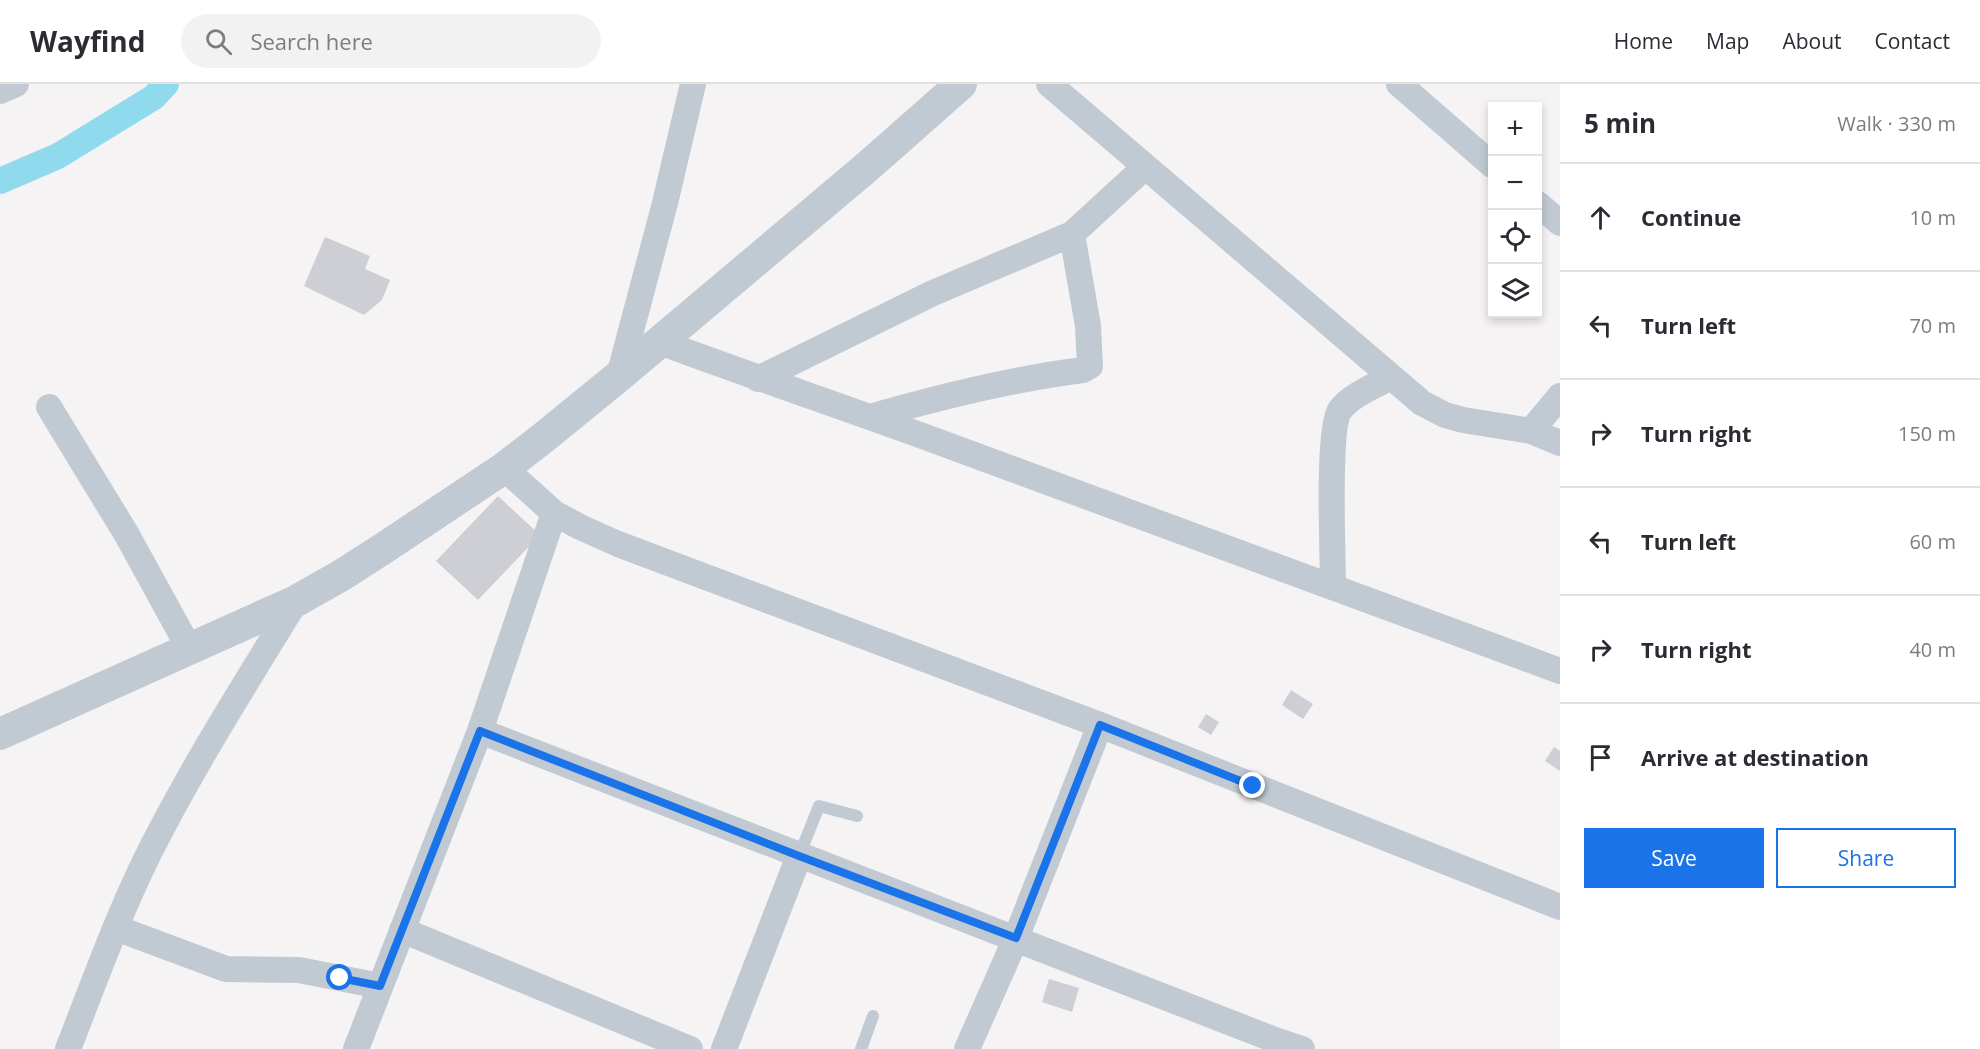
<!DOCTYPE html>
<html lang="en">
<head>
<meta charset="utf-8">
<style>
  :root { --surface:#fff; --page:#f2f2f3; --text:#2b2b33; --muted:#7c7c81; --line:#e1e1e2; --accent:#1a73e8 }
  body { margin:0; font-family:"Open Sans",sans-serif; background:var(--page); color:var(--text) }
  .controls { position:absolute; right:18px; top:18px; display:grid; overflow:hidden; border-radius:0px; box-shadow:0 3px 9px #0003 }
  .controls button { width:54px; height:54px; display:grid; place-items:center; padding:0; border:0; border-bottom:2px solid var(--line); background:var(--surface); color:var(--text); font:30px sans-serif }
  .stop { position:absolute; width:18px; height:18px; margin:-14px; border:4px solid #1a73e8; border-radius:50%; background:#fff }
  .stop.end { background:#1a73e8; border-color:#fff; box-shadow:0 2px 6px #0008 }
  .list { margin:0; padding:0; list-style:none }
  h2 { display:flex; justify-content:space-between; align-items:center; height:78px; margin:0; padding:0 24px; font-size:26px }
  h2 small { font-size:20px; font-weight:400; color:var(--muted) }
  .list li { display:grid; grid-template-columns:39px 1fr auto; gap:18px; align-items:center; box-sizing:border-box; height:108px; padding:0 24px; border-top:2px solid var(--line) }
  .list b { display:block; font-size:22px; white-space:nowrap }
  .list em { font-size:20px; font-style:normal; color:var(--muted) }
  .actions { display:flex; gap:12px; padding:18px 24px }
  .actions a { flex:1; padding:14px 0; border:2px solid var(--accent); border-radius:0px; text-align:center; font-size:21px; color:var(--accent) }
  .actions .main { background:var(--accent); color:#fff }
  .icon { flex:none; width:33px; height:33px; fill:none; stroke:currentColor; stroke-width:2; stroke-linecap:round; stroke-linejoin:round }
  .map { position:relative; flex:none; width:1560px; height:965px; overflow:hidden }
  header { display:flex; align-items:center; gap:36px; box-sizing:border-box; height:84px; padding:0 30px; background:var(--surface); border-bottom:2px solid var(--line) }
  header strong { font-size:28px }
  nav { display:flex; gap:33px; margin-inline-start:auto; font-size:21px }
  .search { width:420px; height:54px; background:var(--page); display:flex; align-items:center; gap:15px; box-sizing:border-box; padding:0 21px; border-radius:33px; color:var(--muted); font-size:22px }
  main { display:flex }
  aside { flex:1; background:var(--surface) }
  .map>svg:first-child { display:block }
</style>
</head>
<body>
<header>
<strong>Wayfind</strong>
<div class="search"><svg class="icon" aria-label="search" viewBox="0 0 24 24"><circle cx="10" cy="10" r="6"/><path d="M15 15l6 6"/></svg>Search here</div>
<nav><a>Home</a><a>Map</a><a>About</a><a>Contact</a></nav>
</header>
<main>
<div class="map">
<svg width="1560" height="965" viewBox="0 0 1560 965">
  <rect width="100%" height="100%" fill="#f5f3f3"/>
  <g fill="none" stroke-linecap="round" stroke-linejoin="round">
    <path stroke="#90daee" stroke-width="26" d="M0 97 58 72 154 13 166 0"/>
  </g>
  <path fill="#cdcfd5" d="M325 153 370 172 365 185 390 196 382 216 364 231 304 202Z
    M498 412 540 451 478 516 436 477Z
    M1291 606 1313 620 1303 635 1282 621Z
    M1206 630 1219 638 1211 651 1198 643Z
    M1554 663 1560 667V687L1545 677Z
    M1049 895 1079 904 1072 928 1042 918Z"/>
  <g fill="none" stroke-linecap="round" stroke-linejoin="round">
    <path stroke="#c1cad2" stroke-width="12" d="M799 772 819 722 857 732
      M861 965 873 932"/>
    <path stroke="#c1cad2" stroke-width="26" d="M1049 0 1422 319 1445 331 1463 336 1531 347 1560 359
      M1399 0 1492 81
      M0 7 16 0
      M1538 120 1560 139
      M660 258C743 289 826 317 909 347 1126 426 1343 506 1560 587
      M619 292 665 119 693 0
      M758 295 933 209 1072 150 1145 83
      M49 323 127 451 189 564
      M870 333C940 313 1011 295 1083 286L1090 282 1088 242 1072 150
      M1531 347 1560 312
      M504 384 554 429 580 443 618 460 1100 641 1560 823
      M1333 502C1333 472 1327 345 1340 326 1351 311 1375 302 1391 293
      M480 647C745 751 1010 851 1275 956L1302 965
      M116 844 226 885 299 886 380 902
      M402 846 690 965
      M68 965C97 891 124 814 162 744 203 666 250 592 296 517
      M356 965 480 647 554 429
      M724 965 799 772
      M967 965 1016 854 1100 641"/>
    <path stroke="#c1cad2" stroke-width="32" d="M0 650 296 517 342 491 384 464 504 384 543 354 619 292 867 83 961 0"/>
  </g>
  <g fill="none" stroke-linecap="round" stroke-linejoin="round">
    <path stroke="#1a73e8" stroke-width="8" d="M340 894 380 902 480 647 799 772 1016 854 1100 641 1253 702"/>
  </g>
</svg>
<div class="controls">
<button>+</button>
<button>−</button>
<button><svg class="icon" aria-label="locate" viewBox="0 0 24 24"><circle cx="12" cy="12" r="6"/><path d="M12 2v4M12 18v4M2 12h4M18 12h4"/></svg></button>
<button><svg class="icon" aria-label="layers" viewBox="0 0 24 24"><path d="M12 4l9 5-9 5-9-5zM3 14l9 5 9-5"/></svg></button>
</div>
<div class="stop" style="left:340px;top:894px"></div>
<div class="stop end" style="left:1253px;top:702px"></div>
</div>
<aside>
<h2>5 min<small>Walk · 330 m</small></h2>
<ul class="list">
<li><svg class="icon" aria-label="ahead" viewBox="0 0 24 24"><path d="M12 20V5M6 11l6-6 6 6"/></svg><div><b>Continue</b></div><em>10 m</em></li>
<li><svg class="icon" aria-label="left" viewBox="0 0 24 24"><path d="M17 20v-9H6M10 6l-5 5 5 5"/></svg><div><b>Turn left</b></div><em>70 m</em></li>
<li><svg class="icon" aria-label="right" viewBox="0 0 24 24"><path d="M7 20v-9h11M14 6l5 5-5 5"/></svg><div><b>Turn right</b></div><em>150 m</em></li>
<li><svg class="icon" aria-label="left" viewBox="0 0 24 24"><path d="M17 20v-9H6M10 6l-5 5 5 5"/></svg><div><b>Turn left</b></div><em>60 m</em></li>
<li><svg class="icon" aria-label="right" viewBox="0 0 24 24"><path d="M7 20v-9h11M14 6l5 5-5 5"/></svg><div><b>Turn right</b></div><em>40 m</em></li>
<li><svg class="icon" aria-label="arrive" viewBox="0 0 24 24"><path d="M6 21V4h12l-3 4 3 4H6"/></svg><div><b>Arrive at destination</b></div></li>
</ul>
<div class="actions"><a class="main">Save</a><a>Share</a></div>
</aside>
</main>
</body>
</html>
